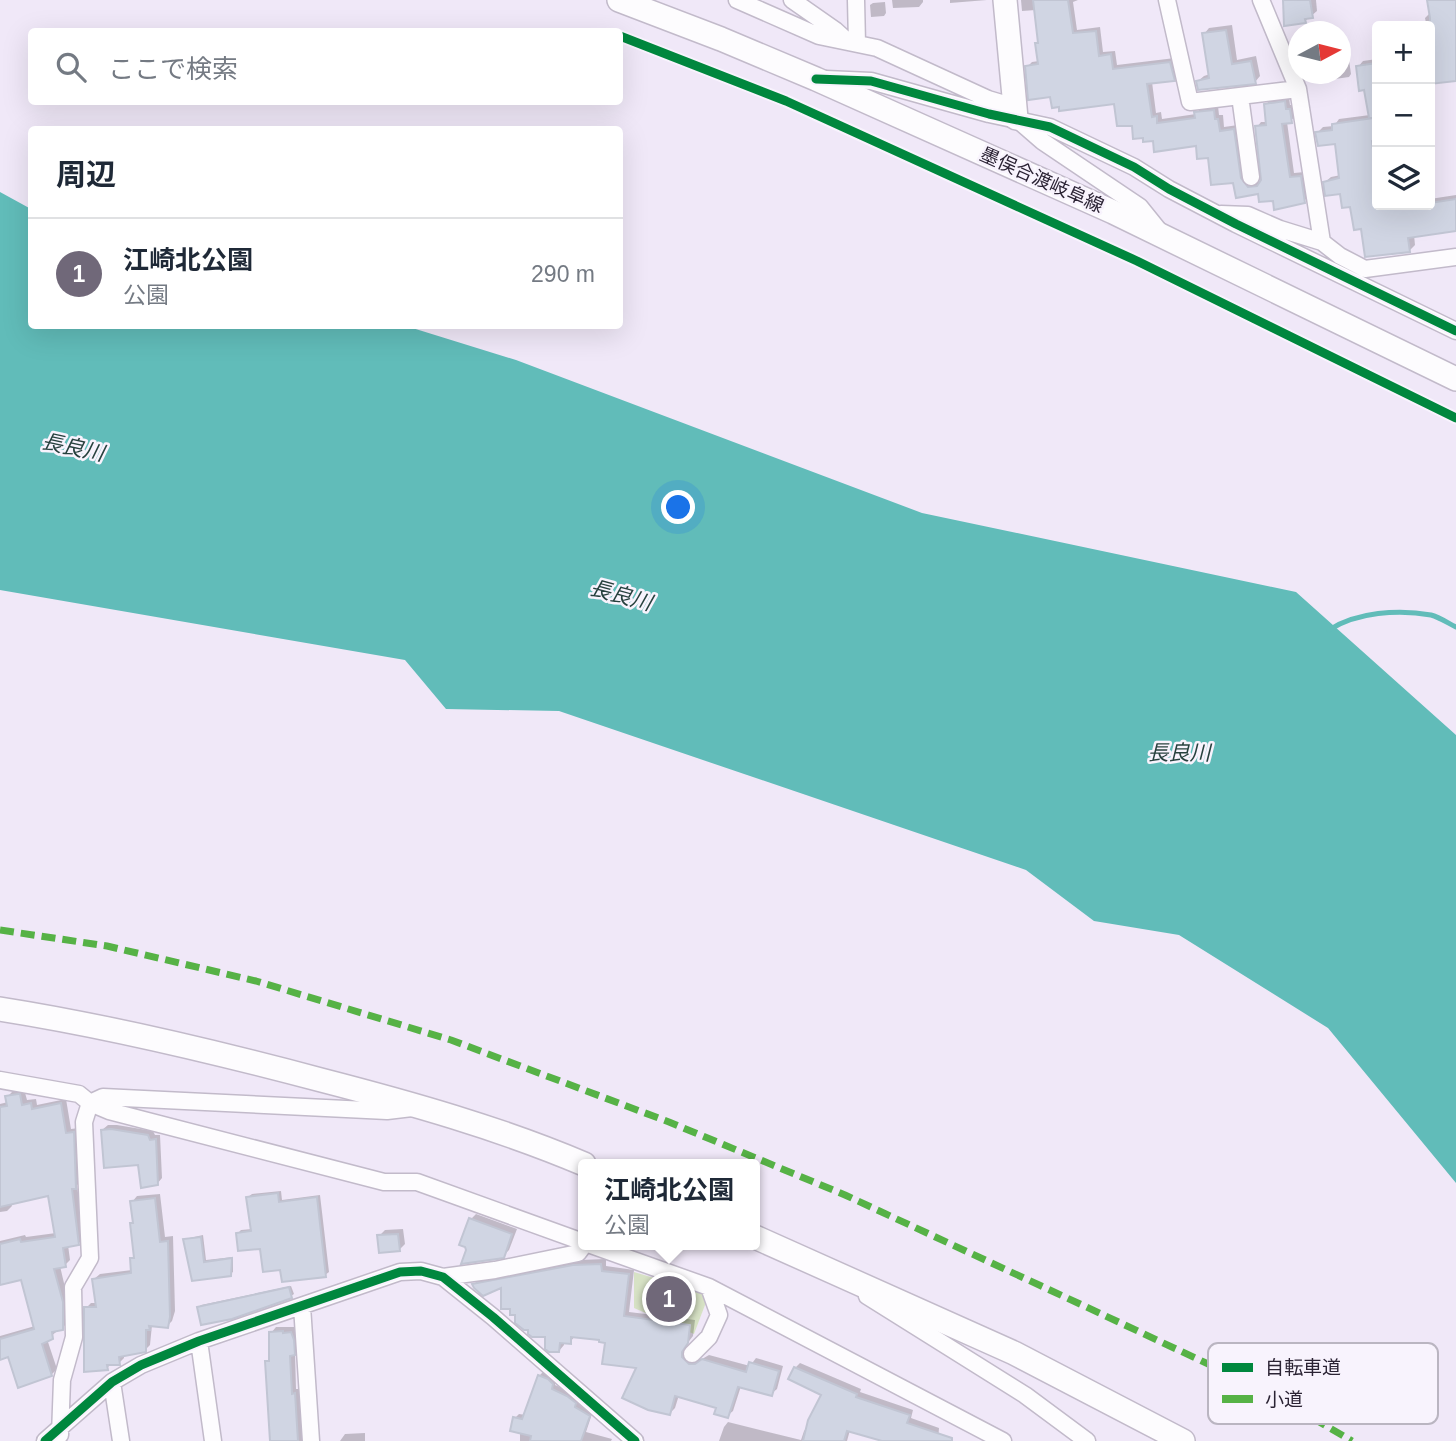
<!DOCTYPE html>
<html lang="ja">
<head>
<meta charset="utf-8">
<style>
  :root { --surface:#fff; --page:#f2f2f3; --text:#1f2937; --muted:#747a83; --line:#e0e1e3; --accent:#706879 }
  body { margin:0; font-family:Arial,"Noto Sans JP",sans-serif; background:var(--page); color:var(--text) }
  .controls { position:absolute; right:21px; top:21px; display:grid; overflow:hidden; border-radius:7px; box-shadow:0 7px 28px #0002 }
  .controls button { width:63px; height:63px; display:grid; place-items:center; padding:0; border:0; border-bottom:2px solid var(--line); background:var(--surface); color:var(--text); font:35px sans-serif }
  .compass { position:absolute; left:1288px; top:21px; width:63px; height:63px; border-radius:50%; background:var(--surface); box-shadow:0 7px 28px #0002; rotate:83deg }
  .you { position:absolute; left:679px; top:508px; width:24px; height:24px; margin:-18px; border:5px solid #fff; border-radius:50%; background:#1a73e8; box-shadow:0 0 0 10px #1a73e833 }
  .badge { display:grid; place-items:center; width:46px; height:46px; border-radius:50%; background:var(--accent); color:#fff; font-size:23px; font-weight:700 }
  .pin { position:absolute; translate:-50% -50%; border:4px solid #fff; box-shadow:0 2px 7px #0006 }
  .popup { position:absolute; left:578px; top:1159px; width:182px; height:91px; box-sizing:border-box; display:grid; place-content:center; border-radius:7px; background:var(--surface); filter:drop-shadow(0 2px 5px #0005); font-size:23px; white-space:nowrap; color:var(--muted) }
  .popup b { font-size:26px; color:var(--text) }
  .popup::after { content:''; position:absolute; left:50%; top:100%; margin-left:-14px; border:14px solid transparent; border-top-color:var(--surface) }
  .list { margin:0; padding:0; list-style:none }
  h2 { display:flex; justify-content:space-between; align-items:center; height:91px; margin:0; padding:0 28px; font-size:30px }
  h2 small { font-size:23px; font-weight:400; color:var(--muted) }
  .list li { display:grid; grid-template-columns:46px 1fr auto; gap:21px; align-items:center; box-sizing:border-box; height:112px; padding:0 28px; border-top:2px solid var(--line) }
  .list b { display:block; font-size:26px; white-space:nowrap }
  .list p { margin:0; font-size:23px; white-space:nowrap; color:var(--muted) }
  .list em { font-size:23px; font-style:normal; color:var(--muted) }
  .icon { flex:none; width:38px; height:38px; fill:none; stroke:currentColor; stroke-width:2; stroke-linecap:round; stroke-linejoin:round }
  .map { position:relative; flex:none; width:1456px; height:1441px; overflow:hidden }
  .search { position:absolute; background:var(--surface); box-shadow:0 7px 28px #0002; left:28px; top:28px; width:595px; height:77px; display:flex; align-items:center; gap:18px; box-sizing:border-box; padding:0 24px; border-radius:7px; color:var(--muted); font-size:26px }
  .panel { position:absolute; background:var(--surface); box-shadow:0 7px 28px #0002; left:28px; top:126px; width:595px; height:203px; border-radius:7px }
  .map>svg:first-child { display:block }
</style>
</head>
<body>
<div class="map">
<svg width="1456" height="1441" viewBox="0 0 1456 1441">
  <rect width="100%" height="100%" fill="#f0e8f8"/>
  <path fill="#d7e2c5" d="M634 1272 705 1293V1305L694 1334 634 1308Z"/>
  <path fill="#61bcb9" d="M0 192 31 209 32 326H406L516 360 922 513 1296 592 1456 735V1183L1328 1028 1179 935 1094 921 1026 870 559 711 446 709 405 660 0 590Z"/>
  <path fill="#0003" d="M892 0H923V2L919 7 893 8Z
    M950 0H987L950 3Z
    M1021 0H1078L1073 2 1077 30 1100 27 1103 52 1115 51 1117 65 1175 58 1178 75 1174 79 1152 82 1156 113 1161 112 1162 119 1196 114 1201 108 1218 106 1219 115H1223L1224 127 1238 125 1253 183 1263 182 1257 127 1261 122H1268L1266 104 1271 100 1289 97 1290 105H1294L1296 117 1287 122 1294 173 1305 172 1309 196 1304 201 1275 199 1260 192 1237 196 1235 181 1197 144 1144 136 1116 102 1052 95 1027 67 1032 62 1039 61 1037 44 1040 41 1036 10 1022 11Z
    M1283 0H1316L1317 11 1305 21Z
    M1429 0H1456V72L1447 77 1430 80V26H1423L1426 23 1425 18 1431 12Z
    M885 2 886 13 884 16 871 17 870 5 873 3Z
    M1232 25 1237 60 1256 56 1260 76 1255 82 1198 81 1204 76 1210 74 1204 34 1209 28Z
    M1377 59V205H1430V199L1456 195V229L1414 235 1415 245 1409 251 1363 227 1352 205 1341 192 1325 182 1331 177 1341 175 1336 142 1317 133 1323 127 1334 126 1339 119 1370 115 1366 88 1358 67 1363 61Z
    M1349 60 1351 74 1349 77 1321 81 1320 74H1340V61Z
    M24 1089 27 1100 36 1099 37 1105 66 1099 71 1129 79 1128 81 1182 77 1185 84 1238 78 1244 68 1245 70 1260 65 1265 60 1266 67 1296 68 1323 47 1339 57 1369 51 1375 9 1355 0 1358V1336L35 1326 23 1277 0 1283V1241L25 1235 26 1237 56 1233 50 1194 11 1202 12 1206 7 1211 0 1212V1104L8 1102 7 1097 12 1092Z
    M108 1125H117L153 1131 155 1135H160L162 1178 157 1184 140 1163 102 1130Z
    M281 1191 282 1200 320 1195 329 1272 325 1275 281 1269 261 1247 238 1233 241 1230 252 1229 248 1197 252 1194Z
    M160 1194 165 1237 173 1236 175 1311 172 1321 167 1326 152 1325 150 1345 145 1350 124 1354V1358L119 1363H112L107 1368 86 1308 91 1303H97L94 1279 100 1274 132 1270 131 1259 136 1255 132 1224 134 1221 132 1202 137 1196Z
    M476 1214 517 1229 509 1250 503 1256 468 1250 471 1219Z
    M403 1229 405 1244 399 1250 379 1236 385 1230Z
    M203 1235 206 1260 233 1257V1272L230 1274 193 1279 185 1239Z
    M606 1259V1266L634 1270 629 1312 695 1320 693 1336 686 1345 687 1352 694 1359H702L709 1355 750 1366 756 1358 783 1366 777 1389 771 1394 741 1386 733 1411 727 1416 719 1407 679 1395 675 1408 670 1413 638 1367 607 1341 601 1338 576 1335 570 1342 564 1341V1345L559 1351 547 1335 517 1313 503 1286 474 1284 480 1279 580 1260Z
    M291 1286 294 1294 291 1296 199 1307 201 1305Z
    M276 1327H297L300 1348 295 1353 296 1389H300L304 1441H273L267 1362 271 1358V1333Z
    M800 1363 861 1389 860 1392 913 1410 911 1418 939 1428 938 1441H881L850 1430 847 1441H719L724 1427 728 1422 801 1440 804 1431 808 1426 824 1394 795 1368Z
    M543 1372 552 1375 556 1379 555 1385 572 1392 579 1399 578 1402 593 1411 586 1432 612 1439 611 1441H520V1432L515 1418 519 1414 526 1415 539 1376Z
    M365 1433V1441H340L345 1434Z"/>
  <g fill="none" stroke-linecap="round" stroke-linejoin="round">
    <path stroke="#61bcb9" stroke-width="5" d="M1329 630C1356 612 1399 609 1431 615 1439 617 1448 623 1456 627"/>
  </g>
  <path fill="#d0d5e3" stroke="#c1c5d3" stroke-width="2" d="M1033 0H1068L1073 33 1096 31 1099 56 1111 54 1113 69 1170 62 1175 81 1147 84 1152 117 1157 116V123L1195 118 1194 112 1214 110 1215 119H1218L1220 131 1234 129 1241 178 1248 187 1257 186 1261 180 1255 126 1266 125 1264 104 1285 101 1286 109H1290L1292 123 1282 124 1290 177 1301 176 1305 203 1274 210 1273 201 1259 202 1258 194 1236 198 1233 183 1211 185 1208 158 1197 159 1196 146 1154 152 1153 141 1143 142V138L1133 139 1132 126H1117L1114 104 1059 111V107L1052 108 1050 97 1028 100 1025 66 1038 64 1035 43H1038Z
    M1283 0H1310L1313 18 1305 19 1306 23 1284 26Z
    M1427 0H1456V81L1430 84V18Z
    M1226 30 1232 64 1251 61 1256 84 1198 90 1196 81 1209 78 1202 33Z
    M1377 63V140L1372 141 1377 183V208L1401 205H1430V203L1456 199V231L1408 238 1410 252 1365 257 1361 229 1354 230 1350 207 1342 208 1340 194 1325 196 1323 182 1339 178 1335 144 1318 146 1315 132 1332 130V124L1373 118H1369L1364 90 1359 91 1356 66Z
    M18 1094H20L22 1105 31 1103 32 1109 61 1103 66 1133 74 1132 76 1189H72L79 1245 63 1248 66 1267 54 1269 63 1302V1330L52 1332 53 1339 42 1344 52 1376 18 1388 8 1357 0 1360V1339L34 1329 21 1280 0 1285V1244L20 1239 21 1242 55 1237 48 1196 0 1207V1107L7 1106 5 1096Z
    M111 1129 148 1135 150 1140 156 1139 158 1185 141 1188 138 1165 104 1168 101 1130Z
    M278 1193 279 1202 317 1197 326 1277 282 1282 280 1270 263 1272 260 1249 238 1251 236 1233 251 1231 246 1197Z
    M155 1198 160 1242 168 1241 170 1317 168 1328 149 1326 150 1330H146V1352L119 1357 120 1365H107L108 1370 84 1372V1307H96L92 1279 131 1273 130 1258H134L130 1223H133L130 1201Z
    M469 1218 512 1234 504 1258 461 1264 466 1250 465 1247 459 1245Z
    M398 1234 400 1251 379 1253 377 1235Z
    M201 1237 204 1262 232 1258 231 1276 192 1281 183 1239Z
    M601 1264 602 1271 629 1274 624 1316 690 1325 688 1343 682 1352V1357L689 1364H695L702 1359 746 1372 749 1362 779 1371 772 1396 738 1387 728 1418 714 1414 716 1408 675 1396 670 1415 648 1410 622 1398 636 1368 602 1364 605 1343 599 1342V1340L571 1337V1344L560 1343 559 1352H549L545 1349V1337H532L528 1334V1330H524L515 1323V1315H510V1309H501V1288L483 1296 474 1288 472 1284 573 1265Z
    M289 1287 292 1298 232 1319 201 1325 197 1307Z
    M283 1331V1333L291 1332 294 1340 295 1355 290 1356 292 1394 295 1393 298 1441H270L265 1361H269V1332Z
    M794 1367 857 1394 856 1397 910 1415 907 1423 952 1438V1441H882L847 1431 844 1441H803L808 1420 821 1395 788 1379Z
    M538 1375 548 1379 553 1384 552 1389 567 1396 576 1403 575 1407 590 1416 581 1441H530L531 1436 510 1431 513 1417 522 1419Z"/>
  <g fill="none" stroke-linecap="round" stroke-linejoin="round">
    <defs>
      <path id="street" d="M737 0 819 36 877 48 988 99 1015 107
        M792 0 835 30 846 40
        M856 0 857 43
        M1167 0 1190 102 1298 89
        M1261 0 1298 89 1322 242 1340 256 1365 269 1456 257
        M826 79 871 81 989 114 1050 127 1134 167 1169 189 1236 224 1456 331
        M1240 96 1251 177
        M1020 122 1042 141 1140 207 1161 233
        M1221 214 1248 215 1280 229 1322 242
        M0 1080 79 1094 90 1103 109 1111 384 1182H417L583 1242
        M591 1245 709 1287 1003 1441
        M443 1277 495 1270 578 1253 584 1245
        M867 1296 1025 1395 1087 1441
        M302 1306 311 1441
        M199 1341 213 1441
        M692 1354 709 1337 719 1315 709 1287
        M112 1382 121 1441
        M60 1435 62 1380 74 1337 73 1287 90 1258 84 1122 90 1103 103 1097 387 1111 412 1108
        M45 1441 112 1382 141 1365 199 1341 400 1272 421 1271 443 1277 493 1317 635 1441"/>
      <path id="secondary" d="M619 0 721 39 816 79 1113 212 1456 379
        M1005 0 1016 118
        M0 1009C108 1026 216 1052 321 1080 410 1103 499 1128 584 1164
        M755 1237 1014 1353 1183 1441"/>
    </defs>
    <use href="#street" stroke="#c2baca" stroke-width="19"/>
    <use href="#secondary" stroke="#c2baca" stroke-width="26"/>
    <use href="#street" stroke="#fdfcfe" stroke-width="16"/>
    <use href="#secondary" stroke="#fdfcfe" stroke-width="23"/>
    <path stroke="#56b246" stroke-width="7" stroke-dasharray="14 7" stroke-linecap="butt" d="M0 930 107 946 256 981 451 1040 669 1122 845 1195 1080 1304 1268 1392 1352 1441"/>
    <defs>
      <path id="cycleway" d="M620 36 786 101 1137 261 1456 418
        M816 79 871 81 989 114 1050 127 1134 167 1169 189 1236 224 1456 331
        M45 1441 112 1382 141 1365 199 1341 400 1272 421 1271 443 1277 493 1317 635 1441"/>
    </defs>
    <use href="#cycleway" stroke="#f8f3fd" stroke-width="13"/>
    <use href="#cycleway" stroke="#00873e" stroke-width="9"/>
  </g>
  <g text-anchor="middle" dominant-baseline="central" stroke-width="5" stroke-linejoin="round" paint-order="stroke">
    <g font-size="19" fill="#2b2334" stroke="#f8f3fd">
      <text transform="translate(1042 180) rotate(24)">墨俣合渡岐阜線</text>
    </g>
    <g font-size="21" font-style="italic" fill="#27413e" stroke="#f8f3fd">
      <text transform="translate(73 447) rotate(12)">長良川</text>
      <text transform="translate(621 595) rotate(15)">長良川</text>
      <text x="1179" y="752">長良川</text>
    </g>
  </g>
  <rect x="1208" y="1343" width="230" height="81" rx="10" fill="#f8f3fd" stroke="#bab5c1" stroke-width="2"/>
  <rect x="1222" y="1363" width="31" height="9" fill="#00873e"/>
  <rect x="1222" y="1395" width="31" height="8" fill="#56b246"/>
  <g font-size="19" fill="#2b2334">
    <text x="1265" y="1374">自転車道</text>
    <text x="1265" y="1406">小道</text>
  </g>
</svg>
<div class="controls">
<button>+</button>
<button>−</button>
<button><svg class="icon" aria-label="layers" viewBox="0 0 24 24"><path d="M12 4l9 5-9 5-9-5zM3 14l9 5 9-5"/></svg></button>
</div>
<svg class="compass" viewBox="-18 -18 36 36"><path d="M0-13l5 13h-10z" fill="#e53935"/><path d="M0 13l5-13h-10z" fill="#747a83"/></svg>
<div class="you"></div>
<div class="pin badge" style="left:669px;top:1299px">1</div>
<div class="popup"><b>江崎北公園</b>公園</div>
<div class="search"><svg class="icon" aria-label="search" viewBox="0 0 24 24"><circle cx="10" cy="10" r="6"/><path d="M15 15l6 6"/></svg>ここで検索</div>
<section class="panel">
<h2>周辺<small></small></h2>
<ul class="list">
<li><span class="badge">1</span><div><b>江崎北公園</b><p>公園</p></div><em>290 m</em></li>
</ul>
</section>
</div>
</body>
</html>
